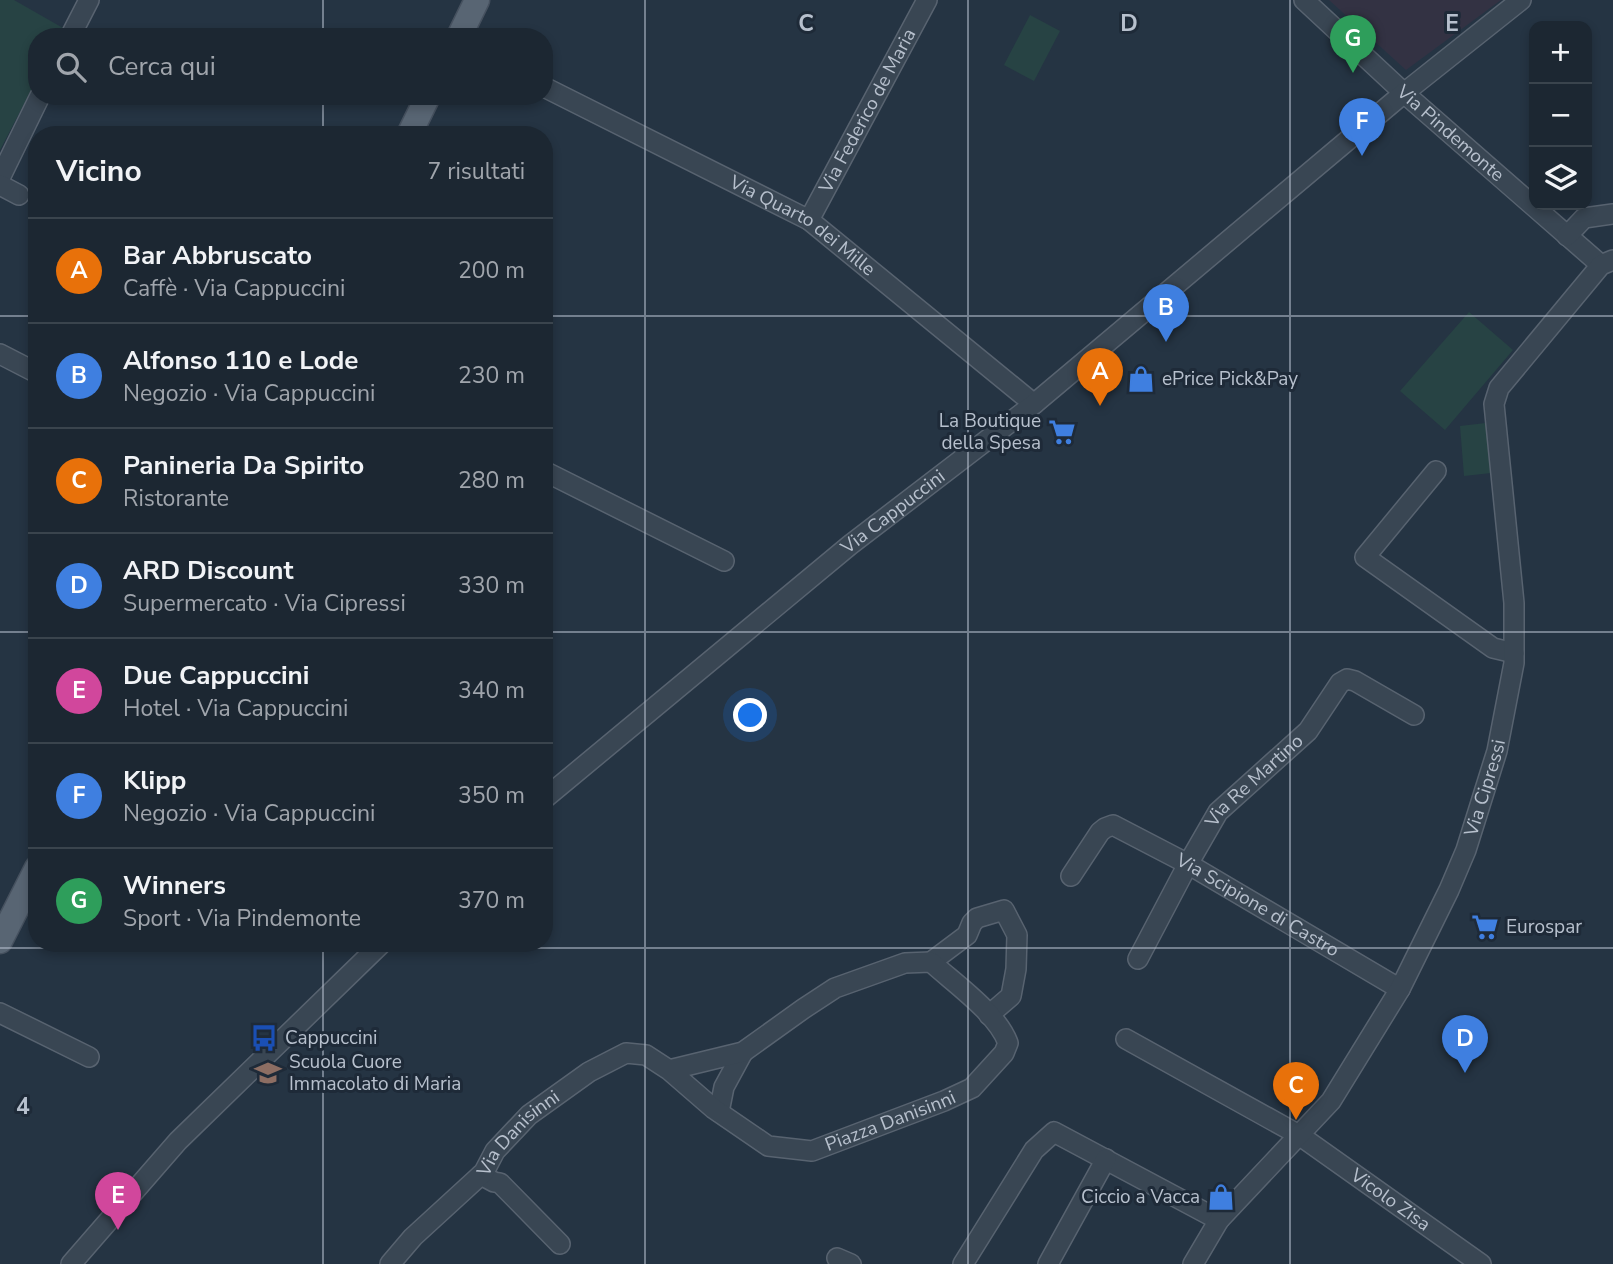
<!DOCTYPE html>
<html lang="it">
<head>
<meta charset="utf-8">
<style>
  :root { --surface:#1c2732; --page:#29333e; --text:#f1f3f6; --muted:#a0a5ac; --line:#3a444d; --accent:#8bbefe }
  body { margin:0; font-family:"Nunito Sans",sans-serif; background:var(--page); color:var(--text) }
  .controls { position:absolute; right:21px; top:21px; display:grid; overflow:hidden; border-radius:14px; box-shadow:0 4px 10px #0003 }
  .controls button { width:63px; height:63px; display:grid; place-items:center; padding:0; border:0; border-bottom:2px solid var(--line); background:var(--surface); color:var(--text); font:35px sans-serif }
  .you { position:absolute; left:751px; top:716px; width:24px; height:24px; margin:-18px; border:5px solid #fff; border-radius:50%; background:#1a73e8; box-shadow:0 0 0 10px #1a73e833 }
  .badge { display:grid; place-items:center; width:46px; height:46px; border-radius:50%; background:var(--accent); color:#fff; font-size:23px; font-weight:700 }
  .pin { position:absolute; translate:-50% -58px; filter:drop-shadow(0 2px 4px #0008) }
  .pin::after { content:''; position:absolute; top:37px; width:24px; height:21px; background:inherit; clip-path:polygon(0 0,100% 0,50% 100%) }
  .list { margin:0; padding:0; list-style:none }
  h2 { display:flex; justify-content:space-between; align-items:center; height:91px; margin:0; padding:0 28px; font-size:30px }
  h2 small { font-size:23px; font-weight:400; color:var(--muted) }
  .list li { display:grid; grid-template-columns:46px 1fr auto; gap:21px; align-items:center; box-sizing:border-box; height:105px; padding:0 28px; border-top:2px solid var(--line) }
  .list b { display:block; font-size:26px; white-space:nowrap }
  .list p { margin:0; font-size:23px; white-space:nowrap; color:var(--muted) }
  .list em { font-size:23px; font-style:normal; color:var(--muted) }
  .icon { flex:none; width:38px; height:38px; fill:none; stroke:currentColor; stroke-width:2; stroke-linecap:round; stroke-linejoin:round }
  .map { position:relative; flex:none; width:1613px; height:1264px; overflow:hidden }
  .search { position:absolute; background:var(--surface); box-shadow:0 4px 10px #0003; left:28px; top:28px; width:525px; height:77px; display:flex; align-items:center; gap:18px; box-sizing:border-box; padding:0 24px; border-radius:28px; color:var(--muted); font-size:26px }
  .panel { position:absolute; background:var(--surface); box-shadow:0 4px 10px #0003; left:28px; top:126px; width:525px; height:826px; border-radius:28px }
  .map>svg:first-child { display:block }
</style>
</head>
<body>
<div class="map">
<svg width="1613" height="1264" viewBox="0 0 1613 1264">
  <rect width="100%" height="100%" fill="#253443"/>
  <path fill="#333243" d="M1329 0H1501L1406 70Z"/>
  <path fill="#274344" d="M0 0H14L63 28 58 37H37V79L0 150Z
    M1030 15 1060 31 1034 81 1004 65Z
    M1469 312 1513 350 1445 430 1400 391Z
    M1486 423 1491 473 1464 476 1460 426Z"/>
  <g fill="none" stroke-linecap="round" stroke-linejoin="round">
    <defs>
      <g id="minor">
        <path id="s1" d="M1304 0 1404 93 1601 265"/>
        <path d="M70 37 89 0"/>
        <path id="s2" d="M544 87 809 220 1034 404"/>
        <path d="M0 178 40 96"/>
        <path d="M0 185 19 195"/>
        <path id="s3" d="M809 220 927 0"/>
        <path d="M1567 236 1584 218 1613 214"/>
        <path d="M0 354 37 373"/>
        <path d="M544 471 724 561"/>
        <path d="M1436 471 1365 557 1493 648 1514 653"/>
        <path id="s4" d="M544 799 850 545 1034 404 1404 93 1521 0"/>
        <path id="s5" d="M1071 876 1100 832 1105 828 1113 825 1188 864 1400 989"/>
        <path id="s6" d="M1138 959 1188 864 1218 812 1308 731 1340 683 1347 679 1355 681 1414 715"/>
        <path d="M931 962 967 935 972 923 977 918 1004 910 1017 935 1016 969 1011 996 989 1015"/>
        <path d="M0 1013 89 1057"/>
        <path id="s7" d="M1126 1039 1299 1135 1481 1264"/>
        <path d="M719 1112 724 1087 743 1052"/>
        <path d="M481 1175 494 1182 500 1183 560 1244"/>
        <path d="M837 1258 851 1264"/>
        <path d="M71 1264 178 1141 382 943"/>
        <path id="s8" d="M390 1264 413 1237 484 1172 495 1151 529 1115 589 1072 626 1053 646 1055 669 1070 714 1109 768 1146 812 1151 944 1101 972 1088 1004 1053 1008 1043C997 1013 955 984 931 962L905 963 835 988 803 1009 743 1052 669 1070"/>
        <path d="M963 1264 1034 1150 1054 1132 1219 1220"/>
        <path d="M1048 1264 1106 1159"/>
        <path id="s9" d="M1193 1264 1219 1220 1331 1101 1400 989 1449 890 1466 850 1497 751 1514 663V603L1494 404 1499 388 1601 265 1613 260"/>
      </g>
      <path id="major" d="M459 37 477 0
        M409 135 428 96
        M0 941 37 868"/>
    </defs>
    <use href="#minor" stroke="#586370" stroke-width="22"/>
    <use href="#major" stroke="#46515f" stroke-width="27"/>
    <use href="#minor" stroke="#394653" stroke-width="19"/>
    <use href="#major" stroke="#586573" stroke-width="24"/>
  </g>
  <path fill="none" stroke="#b7c0cd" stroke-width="2" stroke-opacity="0.55" d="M323 0V37M645 0V1264M968 0V1264M1290 0V1264M323 96V135M0 316H37M544 316H1613M0 632H37M544 632H1613M323 943V1264M0 948H1613"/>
  <defs>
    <symbol id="shop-bare" viewBox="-9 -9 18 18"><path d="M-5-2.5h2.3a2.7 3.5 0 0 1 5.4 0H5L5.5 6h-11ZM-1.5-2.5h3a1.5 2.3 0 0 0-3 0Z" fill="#3f7fe0" stroke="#1e2a38" stroke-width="2.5" paint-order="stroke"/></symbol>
    <symbol id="supermarket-bare" viewBox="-9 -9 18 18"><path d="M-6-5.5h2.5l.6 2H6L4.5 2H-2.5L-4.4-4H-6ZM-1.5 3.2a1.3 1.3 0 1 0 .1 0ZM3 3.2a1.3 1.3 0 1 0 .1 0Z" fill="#3f7fe0" stroke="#1e2a38" stroke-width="2.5" paint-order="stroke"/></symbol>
    <symbol id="bus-bare" viewBox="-9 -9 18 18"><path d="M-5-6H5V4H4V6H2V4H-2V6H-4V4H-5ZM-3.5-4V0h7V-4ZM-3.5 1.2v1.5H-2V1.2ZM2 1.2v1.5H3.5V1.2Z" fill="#1a4fb4" stroke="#1e2a38" stroke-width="2.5" paint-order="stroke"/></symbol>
    <symbol id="school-bare" viewBox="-9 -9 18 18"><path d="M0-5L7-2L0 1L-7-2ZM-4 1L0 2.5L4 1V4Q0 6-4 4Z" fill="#8d6e63" stroke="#1e2a38" stroke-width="2.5" paint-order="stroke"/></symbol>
  </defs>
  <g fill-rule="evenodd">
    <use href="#shop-bare" x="1122" y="360" width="38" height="38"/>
    <use href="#supermarket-bare" x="1043" y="413" width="38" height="38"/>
    <use href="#supermarket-bare" x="1466" y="908" width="38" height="38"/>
    <use href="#bus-bare" x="245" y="1019" width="38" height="38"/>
    <use href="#school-bare" x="249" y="1054" width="38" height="38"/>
    <use href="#shop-bare" x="1202" y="1178" width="38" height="38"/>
  </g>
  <g text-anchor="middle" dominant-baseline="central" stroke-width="6" stroke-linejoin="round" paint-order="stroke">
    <g font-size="19" fill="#b7c0cd" stroke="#1e2a38">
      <text stroke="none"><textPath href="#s3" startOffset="124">Via Federico de Maria</textPath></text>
      <text stroke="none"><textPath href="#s1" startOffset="198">Via Pindemonte</textPath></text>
      <text stroke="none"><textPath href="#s2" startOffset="294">Via Quarto dei Mille</textPath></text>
      <text stroke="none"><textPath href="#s4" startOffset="452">Via Cappuccini</textPath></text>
      <text stroke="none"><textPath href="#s6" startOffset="215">Via Re Martino</textPath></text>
      <text stroke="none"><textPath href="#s9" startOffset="565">Via Cipressi</textPath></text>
      <text stroke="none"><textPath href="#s5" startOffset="233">Via Scipione di Castro</textPath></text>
      <text stroke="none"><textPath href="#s8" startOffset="621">Piazza Danisinni</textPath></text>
      <text stroke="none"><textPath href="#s8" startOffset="184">Via Danisinni</textPath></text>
      <text stroke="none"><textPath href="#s7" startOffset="310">Vicolo Zisa</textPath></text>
    </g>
    <g font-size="19" fill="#b7c0cd" stroke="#1e2a38" text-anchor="start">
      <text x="1162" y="379">ePrice Pick&amp;Pay</text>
      <text x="1041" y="421" text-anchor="end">La Boutique<tspan x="1041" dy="22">della Spesa</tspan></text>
      <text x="1506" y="927">Eurospar</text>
      <text x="285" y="1038">Cappuccini</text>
      <text x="289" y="1062">Scuola Cuore<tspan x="289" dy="22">Immacolato di Maria</tspan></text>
      <text x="1200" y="1197" text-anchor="end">Ciccio a Vacca</text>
    </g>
  </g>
  <g font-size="23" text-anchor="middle" font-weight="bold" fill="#b7c0cd" stroke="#1e2a38" stroke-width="6" stroke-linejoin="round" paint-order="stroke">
    <text x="806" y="31">C</text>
    <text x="1129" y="31">D</text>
    <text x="1452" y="31">E</text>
    <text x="23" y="1114">4</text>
  </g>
</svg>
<div class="controls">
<button>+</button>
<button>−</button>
<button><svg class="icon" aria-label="layers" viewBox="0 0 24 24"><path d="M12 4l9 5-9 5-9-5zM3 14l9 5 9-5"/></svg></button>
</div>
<div class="you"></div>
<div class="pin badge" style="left:1100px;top:406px;background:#e8710a">A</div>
<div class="pin badge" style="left:1166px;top:342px;background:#3f7fe0">B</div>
<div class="pin badge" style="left:1296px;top:1120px;background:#e8710a">C</div>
<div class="pin badge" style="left:1465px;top:1073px;background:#3f7fe0">D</div>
<div class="pin badge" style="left:118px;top:1230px;background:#d1479c">E</div>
<div class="pin badge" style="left:1362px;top:156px;background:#3f7fe0">F</div>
<div class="pin badge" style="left:1353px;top:73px;background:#2e9e5b">G</div>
<div class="search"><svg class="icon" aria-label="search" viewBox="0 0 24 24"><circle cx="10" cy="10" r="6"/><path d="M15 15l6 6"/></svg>Cerca qui</div>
<section class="panel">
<h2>Vicino<small>7 risultati</small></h2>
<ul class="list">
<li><span class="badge" style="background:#e8710a">A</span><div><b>Bar Abbruscato</b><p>Caffè · Via Cappuccini</p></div><em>200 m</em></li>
<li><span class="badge" style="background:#3f7fe0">B</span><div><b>Alfonso 110 e Lode</b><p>Negozio · Via Cappuccini</p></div><em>230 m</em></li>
<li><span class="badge" style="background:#e8710a">C</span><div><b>Panineria Da Spirito</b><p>Ristorante</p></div><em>280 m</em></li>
<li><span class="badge" style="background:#3f7fe0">D</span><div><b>ARD Discount</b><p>Supermercato · Via Cipressi</p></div><em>330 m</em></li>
<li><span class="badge" style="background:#d1479c">E</span><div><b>Due Cappuccini</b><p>Hotel · Via Cappuccini</p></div><em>340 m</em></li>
<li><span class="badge" style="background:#3f7fe0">F</span><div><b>Klipp</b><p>Negozio · Via Cappuccini</p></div><em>350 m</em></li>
<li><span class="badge" style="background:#2e9e5b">G</span><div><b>Winners</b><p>Sport · Via Pindemonte</p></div><em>370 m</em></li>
</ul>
</section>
</div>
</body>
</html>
